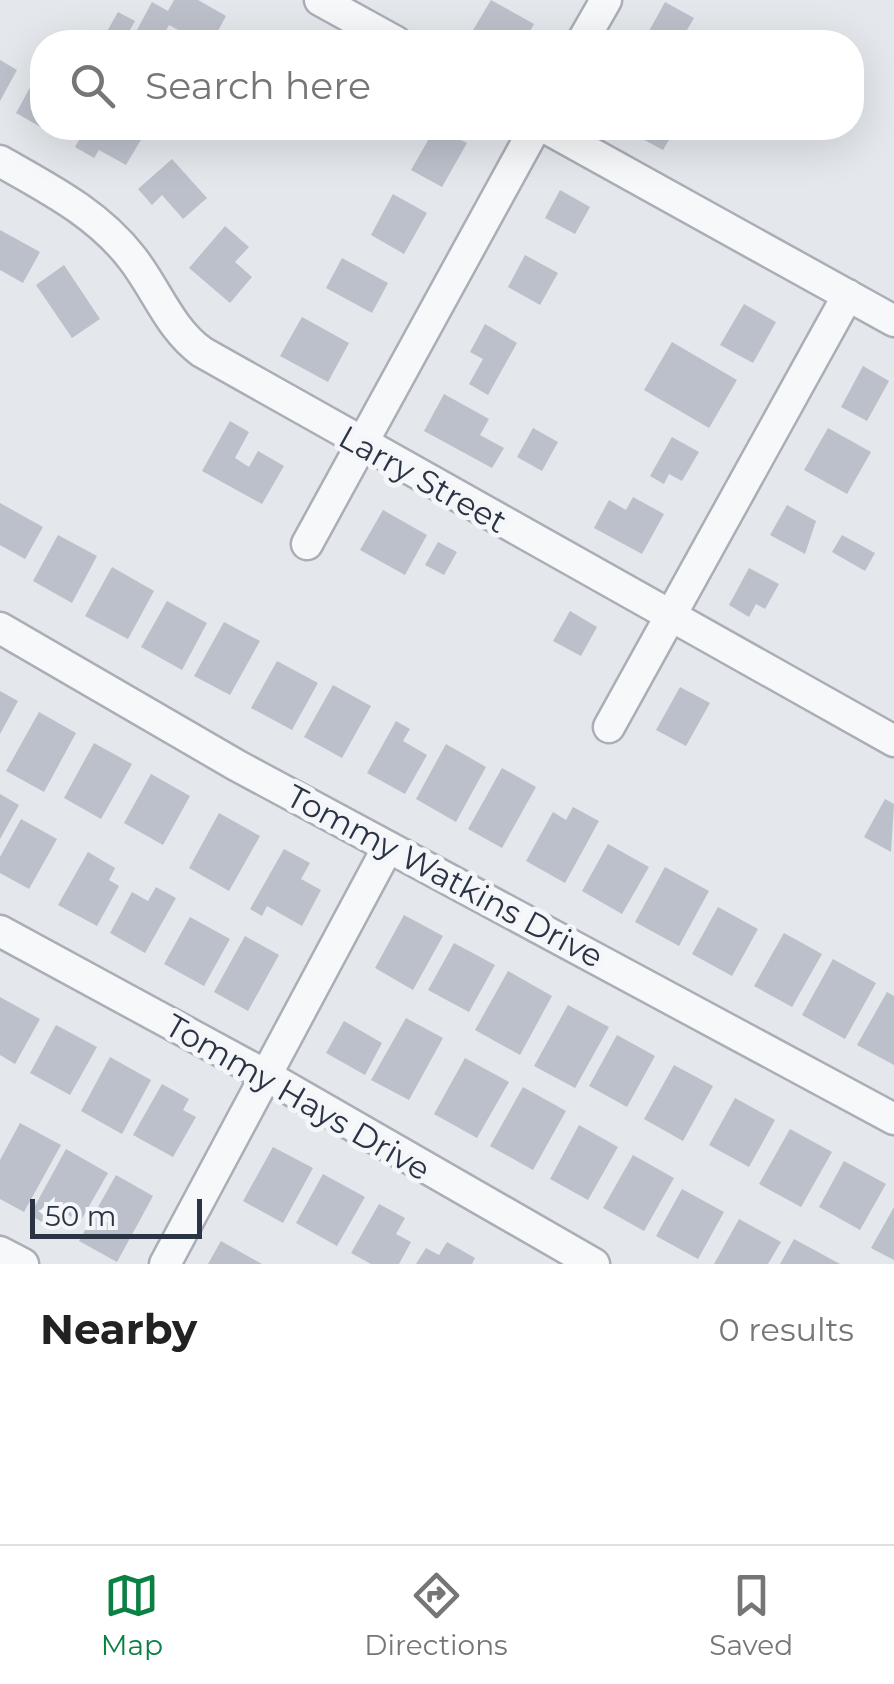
<!DOCTYPE html>
<html lang="en">
<head>
<meta charset="utf-8">
<style>
  :root { --surface:#fff; --page:#f2f2f2; --text:#222; --muted:#767676; --line:#e0e0e0; --accent:#0b8043 }
  body { margin:0; font-family:Montserrat,sans-serif; background:var(--page); color:var(--text) }
  .scale { position:absolute; left:30px; bottom:25px; width:172px; box-sizing:border-box; padding-left:10px; border:5px solid #2b3445; border-top:0; font-size:28px; line-height:35px; white-space:nowrap; color:#2b3445; -webkit-text-stroke:8px #f4f6f9; paint-order:stroke }
  .list { margin:0; padding:0; list-style:none }
  h2 { display:flex; justify-content:space-between; align-items:center; height:130px; margin:0; padding:0 40px; font-size:42px }
  h2 small { font-size:32px; font-weight:400; color:var(--muted) }
  .icon { flex:none; width:55px; height:55px; fill:none; stroke:currentColor; stroke-width:2; stroke-linecap:round; stroke-linejoin:round }
  .map { position:relative; flex:none; width:894px; height:1264px; overflow:hidden }
  .search { position:absolute; background:var(--surface); box-shadow:0 10px 40px #0002; left:30px; right:30px; top:30px; height:110px; display:flex; align-items:center; gap:25px; box-sizing:border-box; padding:0 35px; border-radius:40px; color:var(--muted); font-size:38px }
  .sheet { height:280px; background:var(--surface) }
  nav { display:flex; justify-content:space-around; align-items:center; box-sizing:border-box; height:140px; border-top:2px solid var(--line); background:var(--surface); font-size:28px; color:var(--muted) }
  nav a { display:grid; justify-items:center; gap:5px }
  nav .on { color:var(--accent) }
  .map>svg:first-child { display:block }
</style>
</head>
<body>
<div class="map">
<svg width="894" height="1264" viewBox="0 0 894 1264">
  <rect width="100%" height="100%" fill="#e4e7ec"/>
  <path fill="#bbc0ca" d="M174 0H198L226 16 212 42H201L169 25 160 42 131 41 152 2 168 11Z
    M491 0 534 24 524 42H466Z
    M665 2 694 18 680 42H643Z
    M118 12 135 21 123 42H101Z
    M0 60 17 70 0 101Z
    M32 84 42 89V128H57L53 134 16 113Z
    M86 128H123L142 138 126 165 99 150 94 158 75 147Z
    M435 128 467 143 442 187 411 170Z
    M622 128H676L663 150Z
    M172 159 207 198 183 219 162 195 152 205 138 189Z
    M560 190 590 207 575 234 545 218Z
    M393 194 427 213 404 254 371 235Z
    M225 226 249 247 235 262 252 277 230 303 189 268Z
    M0 230 40 252 23 283 0 270Z
    M525 255 558 273 540 305 508 287Z
    M342 258 388 283 372 313 326 288Z
    M64 265 100 319 72 338 36 285Z
    M744 304 776 322 753 363 720 345Z
    M302 317 349 343 328 382 280 356Z
    M485 324 517 343 488 395 469 384 483 359 470 352Z
    M672 342 737 380 709 428 644 390Z
    M863 366 889 381 867 421 841 407Z
    M444 394 489 419 480 435 504 448 492 468 424 431Z
    M230 421 249 432 235 458 249 467 258 451 284 466 262 504 202 471Z
    M533 428 558 442 542 471 517 457Z
    M828 428 871 452 847 494 804 470Z
    M672 437 699 452 682 481 669 474 664 484 650 476Z
    M633 497 664 514 642 554 594 528 609 500 626 510Z
    M0 503 43 527 25 559 0 545Z
    M787 505 816 521 805 554 770 535Z
    M383 510 427 535 405 575 360 550Z
    M58 535 97 556 72 603 33 581Z
    M842 535 875 553 865 571 832 552Z
    M438 542 457 552 444 575 425 565Z
    M112 567 154 591 128 639 85 616Z
    M749 568 779 584 765 609 756 604 749 617 729 605Z
    M167 601 207 623 182 670 141 647Z
    M570 611 597 627 581 656 553 641Z
    M224 622 260 641 230 695 194 676Z
    M277 661 318 683 292 730 251 708Z
    M333 685 371 706 342 758 304 737Z
    M680 687 710 703 686 746 656 730Z
    M0 691 18 701 0 734Z
    M39 712 76 733 44 792 6 771Z
    M396 721 410 729 403 741 427 755 405 794 367 773Z
    M94 743 132 764 101 819 64 798Z
    M446 744 486 767 456 822 416 799Z
    M502 768 536 787 502 848 468 829Z
    M151 774 190 796 163 845 124 823Z
    M0 794 19 805 0 839Z
    M885 799 894 804 891 852 864 837Z
    M573 807 599 821 565 883 526 861 553 812 566 820Z
    M219 813 260 836 229 891 189 868Z
    M21 819 57 839 29 889 0 873V857Z
    M608 844 649 867 622 914 582 891Z
    M284 849 310 863 301 879 321 890 302 926 267 906 262 916 250 909Z
    M88 852 115 868 109 880 119 886 97 926 58 905Z
    M665 867 709 891 679 946 635 922Z
    M156 887 176 898 145 953 110 933 132 892 148 901Z
    M718 907 758 929 732 976 692 954Z
    M404 915 443 936 413 990 375 968Z
    M190 917 230 939 204 986 164 964Z
    M784 933 822 954 792 1007 754 986Z
    M245 936 279 955 248 1011 214 992Z
    M454 943 495 965 469 1012 428 990Z
    M833 959 876 983 845 1039 802 1015Z
    M508 971 552 996 520 1055 475 1030Z
    M887 992 894 996V1065L857 1045Z
    M0 997 40 1019 15 1064 0 1055Z
    M568 1005 609 1027 575 1088 534 1066Z
    M406 1018 443 1038 409 1100 371 1080Z
    M344 1021 382 1043 365 1075 326 1053Z
    M56 1025 97 1047 70 1095 30 1073Z
    M617 1035 655 1056 627 1107 589 1086Z
    M110 1057 151 1080 122 1134 81 1111Z
    M465 1058 509 1082 477 1138 434 1114Z
    M674 1065 713 1086 683 1141 644 1119Z
    M162 1084 189 1099 183 1110 196 1117 173 1157 133 1135Z
    M523 1087 566 1111 533 1170 490 1146Z
    M735 1098 775 1120 749 1167 709 1145Z
    M20 1123 61 1145 24 1212 0 1199V1160Z
    M579 1125 618 1147 588 1200 550 1179Z
    M790 1129 832 1152 801 1207 759 1184Z
    M273 1147 313 1168 283 1223 243 1201Z
    M66 1149 108 1173 80 1222 65 1213 56 1230 30 1215Z
    M633 1155 674 1178 644 1231 603 1208Z
    M844 1161 886 1184 860 1230 819 1207Z
    M323 1174 365 1197 337 1246 296 1223Z
    M116 1175 153 1196 117 1262 79 1241Z
    M682 1189 724 1212 698 1259 656 1236Z
    M379 1204 405 1218 396 1234 411 1242 399 1264H371L351 1253Z
    M894 1207V1260L871 1248Z
    M739 1219 781 1242 768 1264H714Z
    M794 1239 840 1264H780Z
    M221 1241 262 1264H208Z
    M447 1242 475 1258 472 1264H416L426 1248 439 1255Z"/>
  <g fill="none" stroke-linecap="round" stroke-linejoin="round">
    <defs>
      <path id="minor" d="M320 0 396 42
        M582 42 606 0
        M546 128 894 321
        M0 161C49 189 97 213 132 258 157 290 169 328 202 352L894 741
        M307 544 535 128
        M0 628 236 765 894 1119
        M609 727 848 295
        M0 931 267 1076 594 1264
        M0 1252 23 1264
        M165 1264 388 847"/>
    </defs>
    <use href="#minor" stroke="#a9aeb7" stroke-width="35"/>
    <use href="#minor" stroke="#f7f8fa" stroke-width="30"/>
  </g>
  <g text-anchor="middle" dominant-baseline="central" stroke-width="10" stroke-linejoin="round" paint-order="stroke">
    <g font-size="32" fill="#2b3445" stroke="#f4f6f9">
      <text transform="translate(423 479) rotate(29)">Larry Street</text>
      <text transform="translate(445 876) rotate(28)">Tommy Watkins Drive</text>
      <text transform="translate(298 1097) rotate(30)">Tommy Hays Drive</text>
    </g>
  </g>
</svg>
<div class="scale">50 m</div>
<div class="search"><svg class="icon" aria-label="search" viewBox="0 0 24 24"><circle cx="10" cy="10" r="6"/><path d="M15 15l6 6"/></svg>Search here</div>
</div>
<section class="sheet">
<h2>Nearby<small>0 results</small></h2>
<ul class="list">
</ul>
</section>
<nav>
<a class="on"><svg class="icon" aria-label="map" viewBox="0 0 24 24"><path d="M3 6l6-2 6 2 6-2v14l-6 2-6-2-6 2zM9 4v14M15 6v14"/></svg>Map</a>
<a><svg class="icon" aria-label="directions" viewBox="0 0 24 24"><path d="M12 3l9 9-9 9-9-9zM9 14v-3h6M13 9l2 2-2 2"/></svg>Directions</a>
<a><svg class="icon" aria-label="saved" viewBox="0 0 24 24"><path d="M7 4h10v16l-5-4-5 4z"/></svg>Saved</a>
</nav>
</body>
</html>
